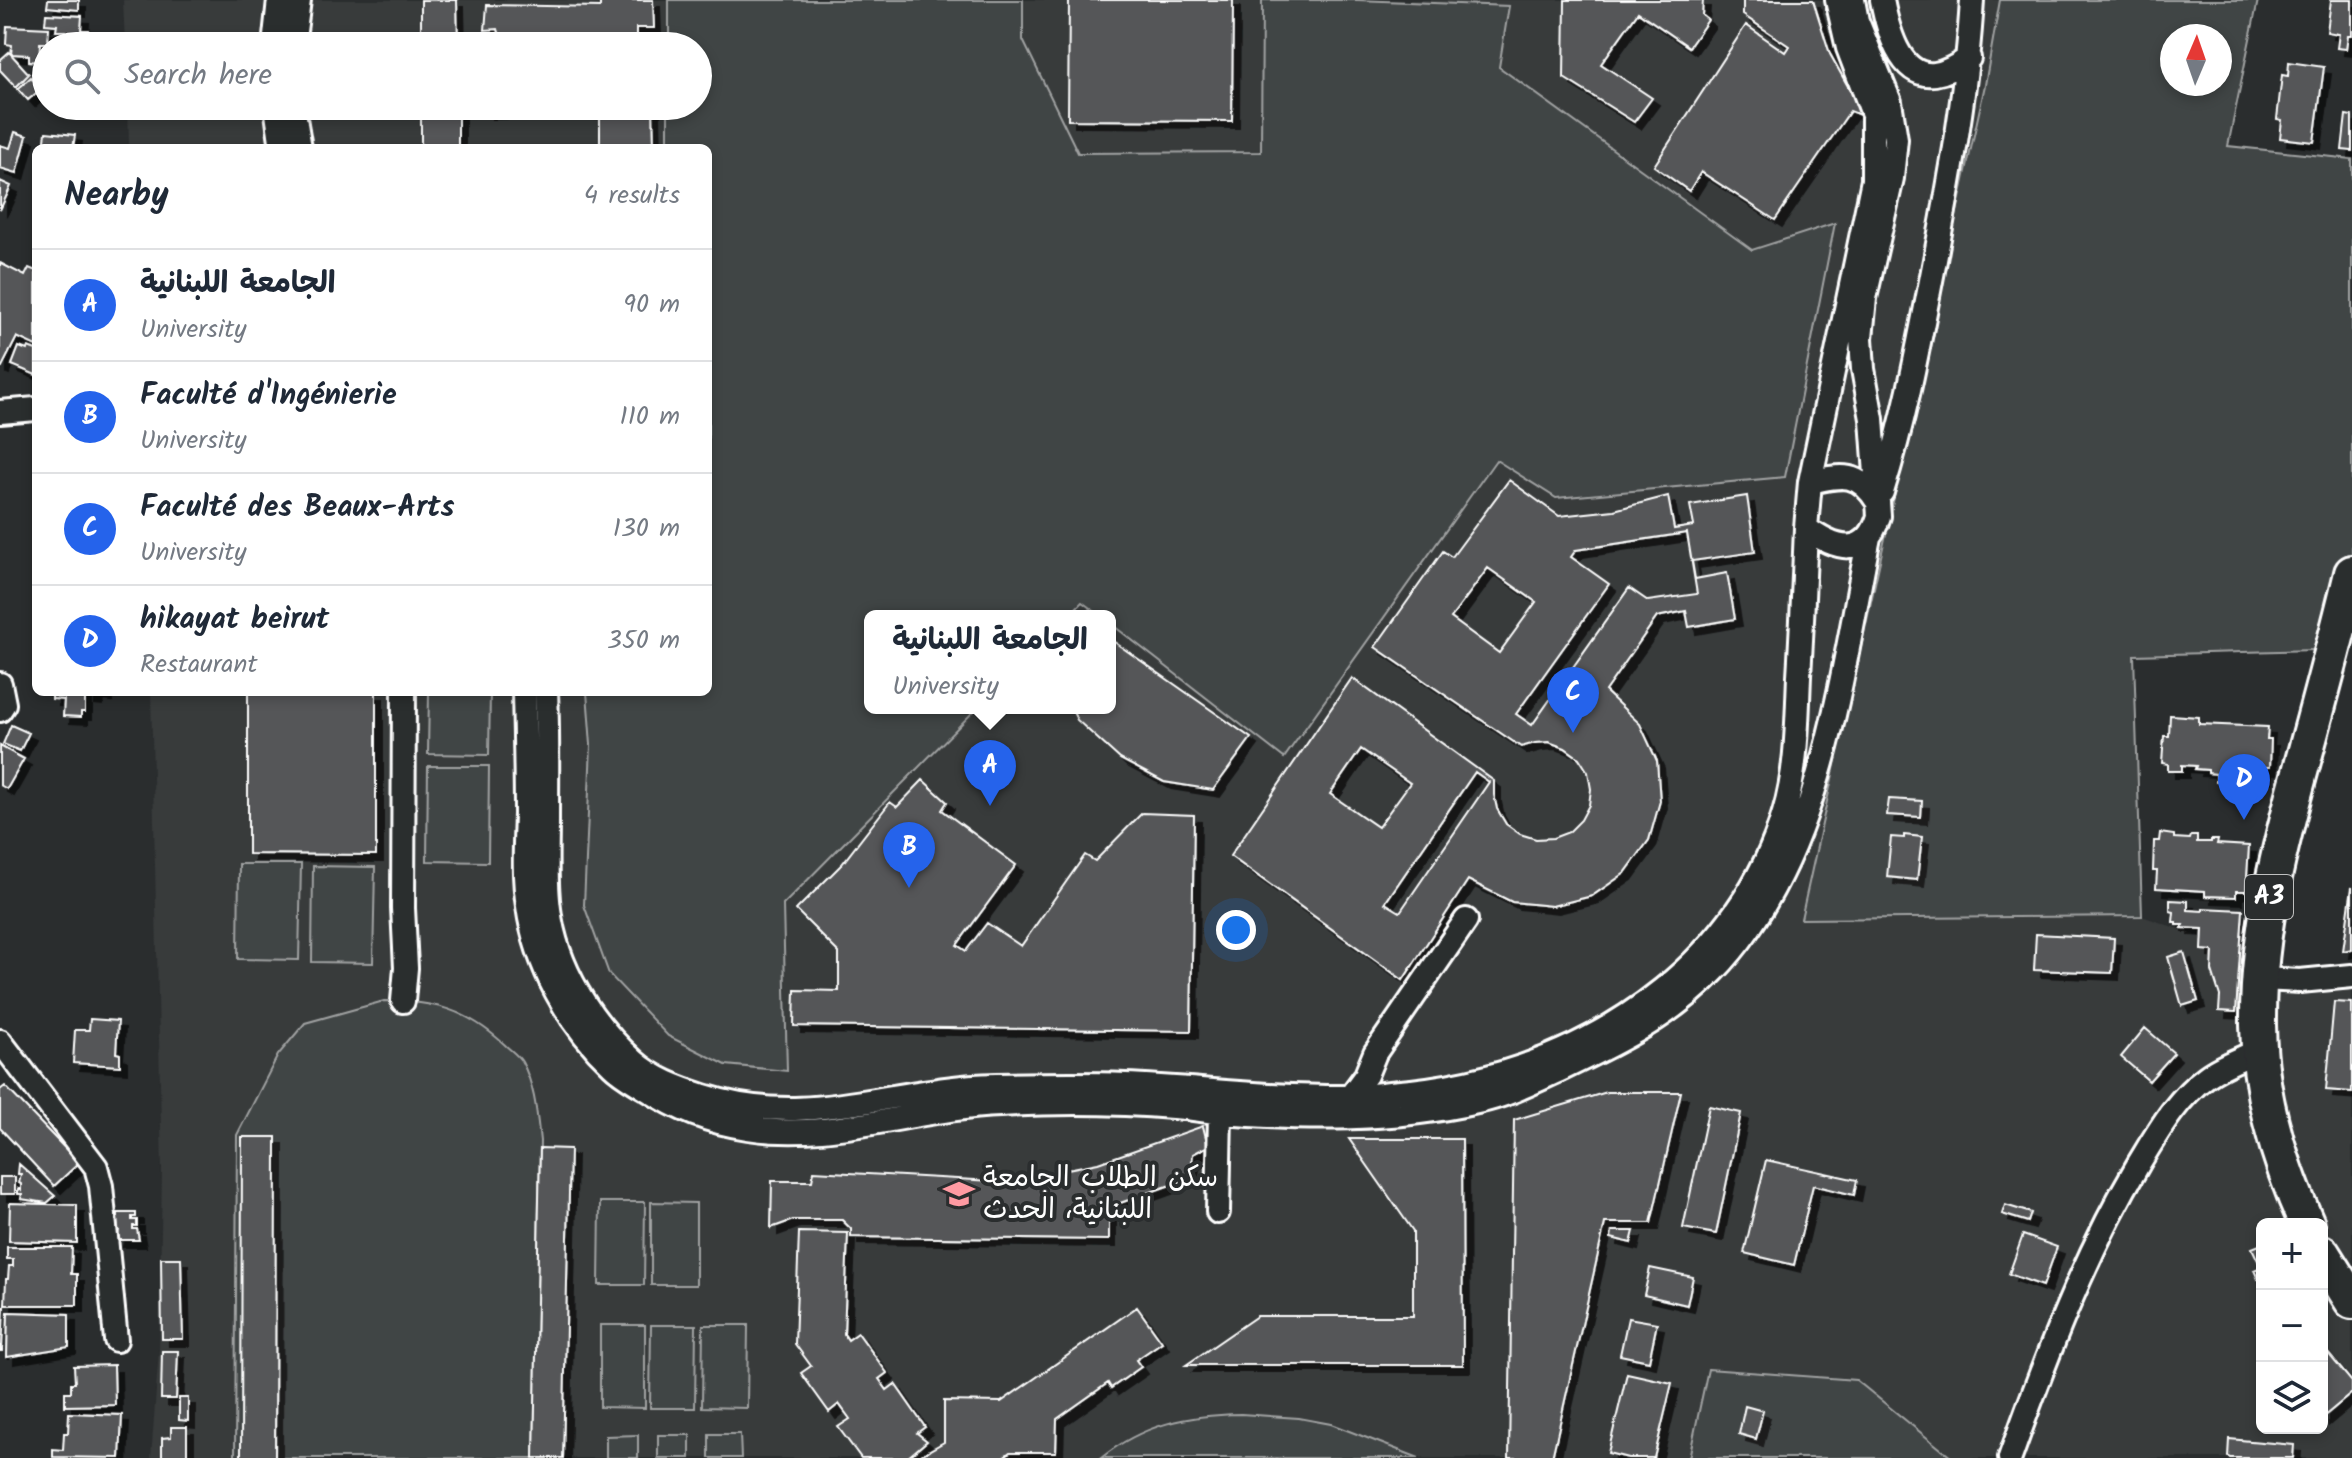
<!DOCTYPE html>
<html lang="en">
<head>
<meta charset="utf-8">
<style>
  :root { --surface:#fff; --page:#f6f6f7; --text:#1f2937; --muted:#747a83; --line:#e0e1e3; --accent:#2563eb }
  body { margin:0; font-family:Kalam,"Playpen Sans Arabic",sans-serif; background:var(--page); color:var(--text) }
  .controls { position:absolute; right:24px; bottom:24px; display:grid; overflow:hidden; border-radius:12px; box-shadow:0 4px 12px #0003 }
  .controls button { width:72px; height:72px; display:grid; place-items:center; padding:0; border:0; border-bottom:2px solid var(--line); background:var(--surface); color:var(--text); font:40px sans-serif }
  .compass { position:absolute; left:2160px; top:24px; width:72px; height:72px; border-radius:50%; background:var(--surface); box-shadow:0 4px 12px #0003; rotate:2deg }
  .you { position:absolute; left:1236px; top:930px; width:28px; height:28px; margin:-20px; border:6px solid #fff; border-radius:50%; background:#1a73e8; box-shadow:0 0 0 12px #1a73e833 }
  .badge { display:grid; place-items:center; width:52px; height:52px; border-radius:50%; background:var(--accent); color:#fff; font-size:26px; font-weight:700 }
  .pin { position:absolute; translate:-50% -66px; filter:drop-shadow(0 2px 4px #0008) }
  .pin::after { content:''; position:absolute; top:42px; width:28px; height:24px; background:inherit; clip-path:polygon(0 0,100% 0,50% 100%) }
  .popup { position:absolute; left:864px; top:610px; width:252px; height:104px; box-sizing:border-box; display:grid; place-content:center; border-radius:12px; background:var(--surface); filter:drop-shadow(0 2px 6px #0005); font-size:26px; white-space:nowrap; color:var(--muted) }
  .popup b { font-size:30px; color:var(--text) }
  .popup::after { content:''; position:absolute; left:50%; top:100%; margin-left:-16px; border:16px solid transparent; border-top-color:var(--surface) }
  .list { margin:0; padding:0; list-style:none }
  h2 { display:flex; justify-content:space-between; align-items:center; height:104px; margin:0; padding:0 32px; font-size:34px }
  h2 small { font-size:26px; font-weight:400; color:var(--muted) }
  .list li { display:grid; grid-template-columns:52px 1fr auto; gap:24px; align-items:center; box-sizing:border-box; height:112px; padding:0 32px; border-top:2px solid var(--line) }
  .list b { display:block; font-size:30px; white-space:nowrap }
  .list p { margin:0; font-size:26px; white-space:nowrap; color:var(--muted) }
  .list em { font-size:26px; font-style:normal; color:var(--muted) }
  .icon { flex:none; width:44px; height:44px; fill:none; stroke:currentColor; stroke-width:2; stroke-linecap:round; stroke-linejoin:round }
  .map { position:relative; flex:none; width:2352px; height:1458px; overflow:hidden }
  .search { position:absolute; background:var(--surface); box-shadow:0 4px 12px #0003; left:32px; top:32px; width:680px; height:88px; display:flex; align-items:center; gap:20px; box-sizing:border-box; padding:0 28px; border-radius:44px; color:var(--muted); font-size:30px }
  .panel { position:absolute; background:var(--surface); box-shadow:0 4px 12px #0003; left:32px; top:144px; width:680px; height:552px; border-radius:12px }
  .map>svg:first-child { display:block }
</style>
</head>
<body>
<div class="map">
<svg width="2352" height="1458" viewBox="0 0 2352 1458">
  <defs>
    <filter id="shadow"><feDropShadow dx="7" dy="7" stdDeviation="0" flood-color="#0009"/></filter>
  </defs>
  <rect width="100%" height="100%" fill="#2a2d2e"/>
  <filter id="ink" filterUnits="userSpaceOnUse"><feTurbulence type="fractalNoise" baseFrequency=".0125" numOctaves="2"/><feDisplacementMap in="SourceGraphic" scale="16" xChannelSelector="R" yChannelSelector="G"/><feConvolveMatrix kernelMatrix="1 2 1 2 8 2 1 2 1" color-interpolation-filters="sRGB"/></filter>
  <g filter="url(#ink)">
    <path fill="#373a3b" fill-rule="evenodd" d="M123 0H2000L1985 85 1801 919 2142 916 2272 962 2352 973V1458H1952L1856 1380 1709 1369 1689 1458H1419L1331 1424 1299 1418 1241 1414 1202 1415 1169 1422 1129 1439 1101 1458H151L159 1349 162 1171 151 692H708V148H129L128 106H698V46H125ZM870 616H1110V708H870ZM2262 1224H2322V1428H2262Z"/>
    <path fill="#414445" stroke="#a0a2a2" stroke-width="2" fill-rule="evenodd" d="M669 0H1023V40L1078 153 1261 152 1262 0H1357L1509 6 1499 67 1752 250 1835 223 1785 477 1556 498 1496 460 1284 758 1110 623V616H1101L1082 602 1068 616H870V708H977L783 905 787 1071 726 1065 668 1036 609 974 584 905 591 745 587 692H708V148H668V106H698V46H669Z
      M2000 0H2258L2228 146 2352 159V649L2134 655 2142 916 1801 919 1985 85ZM2172 36H2220V84H2172Z
      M429 692H490L489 755 428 754Z
      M428 766H489L488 862 427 861Z
      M239 864H301L299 960 238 959Z
      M313 866 375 867 373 963 312 962Z
      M384 1001C434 1001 466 1009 504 1044 510 1050 518 1055 522 1062 535 1086 537 1115 540 1141L534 1458H235L237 1135 278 1055 305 1023Z
      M600 1202H645L644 1285H599Z
      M651 1202 696 1203V1285H651Z
      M600 1325H645V1408L600 1407Z
      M651 1325H696L695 1408H650Z
      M703 1325H748L747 1408 702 1407Z
      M1708 1369 1856 1380 1952 1458H1689Z
      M1241 1414 1299 1418 1331 1424 1419 1458H1101C1143 1424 1188 1415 1241 1414Z
      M709 1434H740L741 1458H709Z
      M638 1435V1458H606V1436Z
      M658 1435H690V1458H658Z"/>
    <path fill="#555758" stroke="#fff" stroke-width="2" fill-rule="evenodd" filter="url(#shadow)" d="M48 0H79V10L47 7Z
      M421 0H457L458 46H421Z
      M600 0H653L654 28H636V46H503L498 29 485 30 487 5 600 7Z
      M1069 0H1233L1232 121 1068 120Z
      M1565 0H1703L1702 15 1708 20 1689 47 1638 12 1601 64 1652 98 1634 122 1564 78Z
      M1743 0H1813L1830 54 1865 117 1850 111 1775 220 1701 172 1689 191 1654 166 1746 25 1785 52 1789 46 1743 15Z
      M2331 0H2352V35H2348L2346 49 2337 48 2339 34 2327 32Z
      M46 14 82 16 81 30H88L87 41 64 40 65 31H56L57 25 45 24Z
      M7 26 49 28 48 43H40L39 62 29 61V55L11 54 12 45 6 44Z
      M9 52 29 74 16 87 0 70V60Z
      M2289 62 2324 67 2314 142 2280 138 2282 120 2277 119 2282 75 2288 76Z
      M31 77 41 89 28 100 18 89Z
      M421 106H458V148H421Z
      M485 106H638V108H653L654 148H600V111L485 112Z
      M2346 115 2352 116V151L2342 150Z
      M15 132 27 136 17 173 0 168V145L10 148Z
      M46 132 75 135 73 148H44Z
      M0 181 11 186 0 210Z
      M0 263 25 276 29 268 36 271V346L17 337 2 367 0 366Z
      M19 347 27 350 28 347 36 350V375L12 365Z
      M1509 480 1559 516 1614 510 1668 496 1674 529 1694 526 1690 505 1747 496 1755 552 1692 561 1695 579 1727 573 1735 619 1689 627 1686 611 1657 617 1605 691 1640 724 1657 761 1660 801 1649 840 1625 873 1592 896 1552 906 1512 902 1468 880 1403 980 1230 856 1352 678 1494 781V795L1497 809 1506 824 1520 834 1536 839 1553 838 1569 832 1581 820 1589 805 1591 789 1588 772 1579 758 1565 748 1549 742 1535 743 1521 747 1375 647 1443 551 1452 557ZM1687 533 1697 594 1648 601 1629 588 1532 725 1516 714 1609 584 1571 557 1576 550ZM1488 568 1536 602 1499 653 1451 618ZM1361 749 1410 783 1378 827 1330 794ZM1475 772 1489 782 1400 912 1385 903Z
      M1110 639 1251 738 1213 790 1164 782 1120 759 1077 720 1071 708H1110Z
      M52 692H85V712H81V717L63 716 64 700 52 699Z
      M88 692H105V694L97 693 96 698 88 697Z
      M248 692H376V855L248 854Z
      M2170 715 2199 717V724L2268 727 2267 739H2271L2270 767H2266L2265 776 2254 775 2253 779H2249V783L2216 782V774L2208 773V770L2195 769 2196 766 2182 765V771H2168V764L2162 763 2164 736H2169Z
      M11 725 29 733 20 751 3 744Z
      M0 746 24 759 7 789 0 785Z
      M923 780 947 802 942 810 1016 865 957 945 966 951 987 923 1021 946 1085 855 1095 861 1142 813 1194 815 1191 1031 794 1026 795 990 839 991V953L796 910 842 864 890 802 897 807Z
      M1889 799 1922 801 1921 817 1887 815Z
      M2160 833 2174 835V838L2190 839 2191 836H2197V842H2211V840H2218L2217 844 2249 846 2246 891H2236V897L2205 896V891L2156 888 2157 871H2153L2154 841H2159Z
      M1904 835 1922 837 1917 880 1887 877 1891 837 1904 838Z
      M2352 887V949L2343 951Z
      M2170 900 2188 901V910L2203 911V908L2243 910 2236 1012 2219 1011 2220 996 2212 971 2213 951 2202 950 2203 929 2182 928 2183 925H2176V922H2173L2174 912 2170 911Z
      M2036 934 2114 938 2112 973 2034 970Z
      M2184 952 2198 1001 2182 1006 2168 957Z
      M2334 1002 2352 1003V1092L2326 1090Z
      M90 1019 118 1021 116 1053 120 1054V1066L73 1063 75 1030H89Z
      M2145 1028 2174 1053 2149 1081 2121 1057Z
      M5 1086 79 1163 54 1186 0 1128V1090Z
      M1607 1092H1681L1651 1223H1605L1552 1458H1509L1514 1120Z
      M1709 1106 1741 1113 1716 1234 1683 1228Z
      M1203 1126 1208 1146 1193 1154 1190 1178 1109 1207V1240L851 1237V1229L842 1220H793L771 1228 772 1181H812L814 1171 993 1181 1037 1175 1098 1163Z
      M242 1137H276L275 1458H241Z
      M1349 1139H1462L1463 1365H1186L1257 1316H1413V1231Z
      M540 1148 570 1149 563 1458H534Z
      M1766 1160 1857 1180 1854 1195 1813 1185 1794 1265 1744 1253Z
      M19 1164 55 1196 47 1203 21 1199 22 1194H18V1189L21 1190V1184L19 1183 21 1174H18Z
      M0 1177H15V1194H0Z
      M10 1203 77 1205V1243L9 1241Z
      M2005 1205 2031 1213 2028 1222 2002 1214Z
      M118 1213H136V1217H132V1220H137V1226H133V1229H137L139 1240H116L119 1230 116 1229V1225H113V1217H118Z
      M1612 1231H1634L1631 1243 1611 1238Z
      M799 1232 848 1233 844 1334 848 1340 858 1333 887 1373 879 1379 887 1390 895 1384 925 1427 917 1433 927 1441 907 1458H861L838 1427 850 1419 839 1404 829 1412 801 1373 811 1366 795 1344Z
      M2023 1235 2057 1247 2043 1286 2009 1274Z
      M2262 1244V1278L2258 1279 2254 1270 2261 1267 2252 1248Z
      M7 1247H72L71 1274H77V1305H5L6 1279H8L9 1266H13V1259H7Z
      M161 1258H181L183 1339H162Z
      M1650 1268 1693 1277 1687 1305 1644 1295Z
      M0 1307H4L2 1351H0Z
      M1137 1307 1162 1342 1136 1360 1141 1367 1111 1388 1108 1383 1057 1419 1056 1452H1010L1002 1458H916L944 1442V1401L1001 1402Z
      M8 1312 69 1314V1347L7 1357Z
      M1628 1318 1657 1323 1649 1361 1620 1355Z
      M2322 1346 2352 1382V1393L2322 1418Z
      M162 1351H178L176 1399H161Z
      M114 1365 115 1405 65 1406V1392H71V1383H75L74 1366Z
      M1627 1373 1672 1383 1654 1458H1628L1608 1453Z
      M179 1398H188V1421L179 1420Z
      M1745 1406 1763 1411 1756 1439 1739 1434Z
      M69 1413 122 1415 120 1458 53 1457V1449L63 1450 64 1433H68Z
      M171 1427H187V1458H162V1438L171 1437Z
      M2229 1439 2294 1445 2293 1458H2230L2228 1457Z"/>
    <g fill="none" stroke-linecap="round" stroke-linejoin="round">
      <defs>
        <path id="minor" d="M1853 0 1857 21 1890 102 1896 139 1892 178 1865 298 1861 338 1863 369 1872 419 1879 516C1866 560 1834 549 1806 528L1810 482C1842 475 1858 471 1877 501
          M1882 0C1887 26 1899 79 1935 74 1948 72 1958 65 1969 58
          M274 46 279 0
          M293 46 299 0
          M276 106 282 148
          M293 106 300 148
          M0 412 36 409
          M1810 482 1873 180V114L1848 48 1837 0
          M1882 492C1906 416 1920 338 1935 260 1951 174 1967 88 1972 0
          M0 684 4 704 0 710
          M524 692C525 733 526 773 526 814 525 844 523 876 528 906 536 965 568 1024 612 1065 621 1074 634 1081 645 1088 679 1110 708 1122 748 1128 832 1142 916 1108 1000 1105 1058 1102 1115 1102 1173 1107 1190 1108 1207 1111 1223 1113 1307 1120 1394 1121 1477 1102 1506 1096 1534 1082 1562 1069 1619 1042 1670 1017 1714 971 1821 861 1840 681 1869 537
          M546 692C548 735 547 778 547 820 547 850 545 880 549 909 556 968 591 1022 634 1061 654 1079 679 1088 704 1096 810 1130 891 1087 996 1085 1039 1084 1082 1083 1125 1085 1197 1088 1269 1098 1341 1097 1358 1097 1374 1095 1390 1093 1491 1085 1584 1053 1663 989 1718 945 1764 882 1784 813 1797 770 1797 722 1799 676 1802 627 1804 578 1806 528
          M2260 979 2300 981 2352 976
          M403 1001 406 968 403 908 404 692
          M0 1041 96 1167 101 1186 116 1340
          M1349 1105V1098L1366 1075 1375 1053 1466 920
          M1218 1212 1220 1113
          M2010 1458C2046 1357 2084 1256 2139 1163 2158 1132 2176 1099 2206 1077 2222 1065 2242 1058 2260 1050"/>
        <path id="highway" d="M2307 1224C2279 1162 2259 1094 2258 1025 2257 930 2281 841 2306 750 2322 691 2338 632 2352 573
          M2322 1253 2352 1301"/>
      </defs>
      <use href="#minor" stroke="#fff" stroke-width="28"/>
      <use href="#highway" stroke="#fff" stroke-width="40"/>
      <use href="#minor" stroke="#2a2d2e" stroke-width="22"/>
      <use href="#highway" stroke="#2a2d2e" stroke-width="34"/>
    </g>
  </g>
  <defs>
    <symbol id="university-bare" viewBox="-9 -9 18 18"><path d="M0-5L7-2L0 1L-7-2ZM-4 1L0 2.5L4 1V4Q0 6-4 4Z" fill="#ff9aa2" stroke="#2a2d2e" stroke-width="2.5" paint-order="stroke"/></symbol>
  </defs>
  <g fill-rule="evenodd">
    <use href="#university-bare" x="937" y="1172" width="44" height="44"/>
  </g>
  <g text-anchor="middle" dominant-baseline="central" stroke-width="8" stroke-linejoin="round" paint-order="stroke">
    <rect fill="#2a2d2e" stroke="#bfc0c0" stroke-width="2" x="2245" y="875" width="48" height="44" rx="6"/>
    <g font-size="26" font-weight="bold" fill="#fff">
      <text x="2269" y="897">A3</text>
    </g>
    <g font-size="28" fill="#fff" stroke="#2a2d2e" text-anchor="start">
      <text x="983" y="1178">سكن الطلاب الجامعة<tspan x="983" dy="32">اللبنانية، الحدث</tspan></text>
    </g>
  </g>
</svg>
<div class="controls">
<button>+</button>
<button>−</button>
<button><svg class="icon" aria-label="layers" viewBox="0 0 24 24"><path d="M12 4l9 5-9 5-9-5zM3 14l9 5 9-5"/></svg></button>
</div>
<svg class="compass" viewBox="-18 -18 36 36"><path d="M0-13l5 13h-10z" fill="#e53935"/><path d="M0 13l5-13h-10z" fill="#747a83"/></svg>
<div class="you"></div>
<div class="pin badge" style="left:990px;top:806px">A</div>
<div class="popup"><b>الجامعة اللبنانية</b>University</div>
<div class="pin badge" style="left:909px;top:888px">B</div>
<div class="pin badge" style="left:1573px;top:733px">C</div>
<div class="pin badge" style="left:2244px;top:820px">D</div>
<div class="search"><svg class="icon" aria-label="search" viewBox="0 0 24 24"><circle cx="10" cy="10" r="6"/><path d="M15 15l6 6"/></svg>Search here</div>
<section class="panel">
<h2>Nearby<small>4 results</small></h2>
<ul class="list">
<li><span class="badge">A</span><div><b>الجامعة اللبنانية</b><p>University</p></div><em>90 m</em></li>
<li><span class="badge">B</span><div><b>Faculté d'Ingénierie</b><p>University</p></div><em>110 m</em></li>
<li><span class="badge">C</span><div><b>Faculté des Beaux-Arts</b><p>University</p></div><em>130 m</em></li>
<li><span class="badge">D</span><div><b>hikayat beirut</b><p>Restaurant</p></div><em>350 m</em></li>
</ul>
</section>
</div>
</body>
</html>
